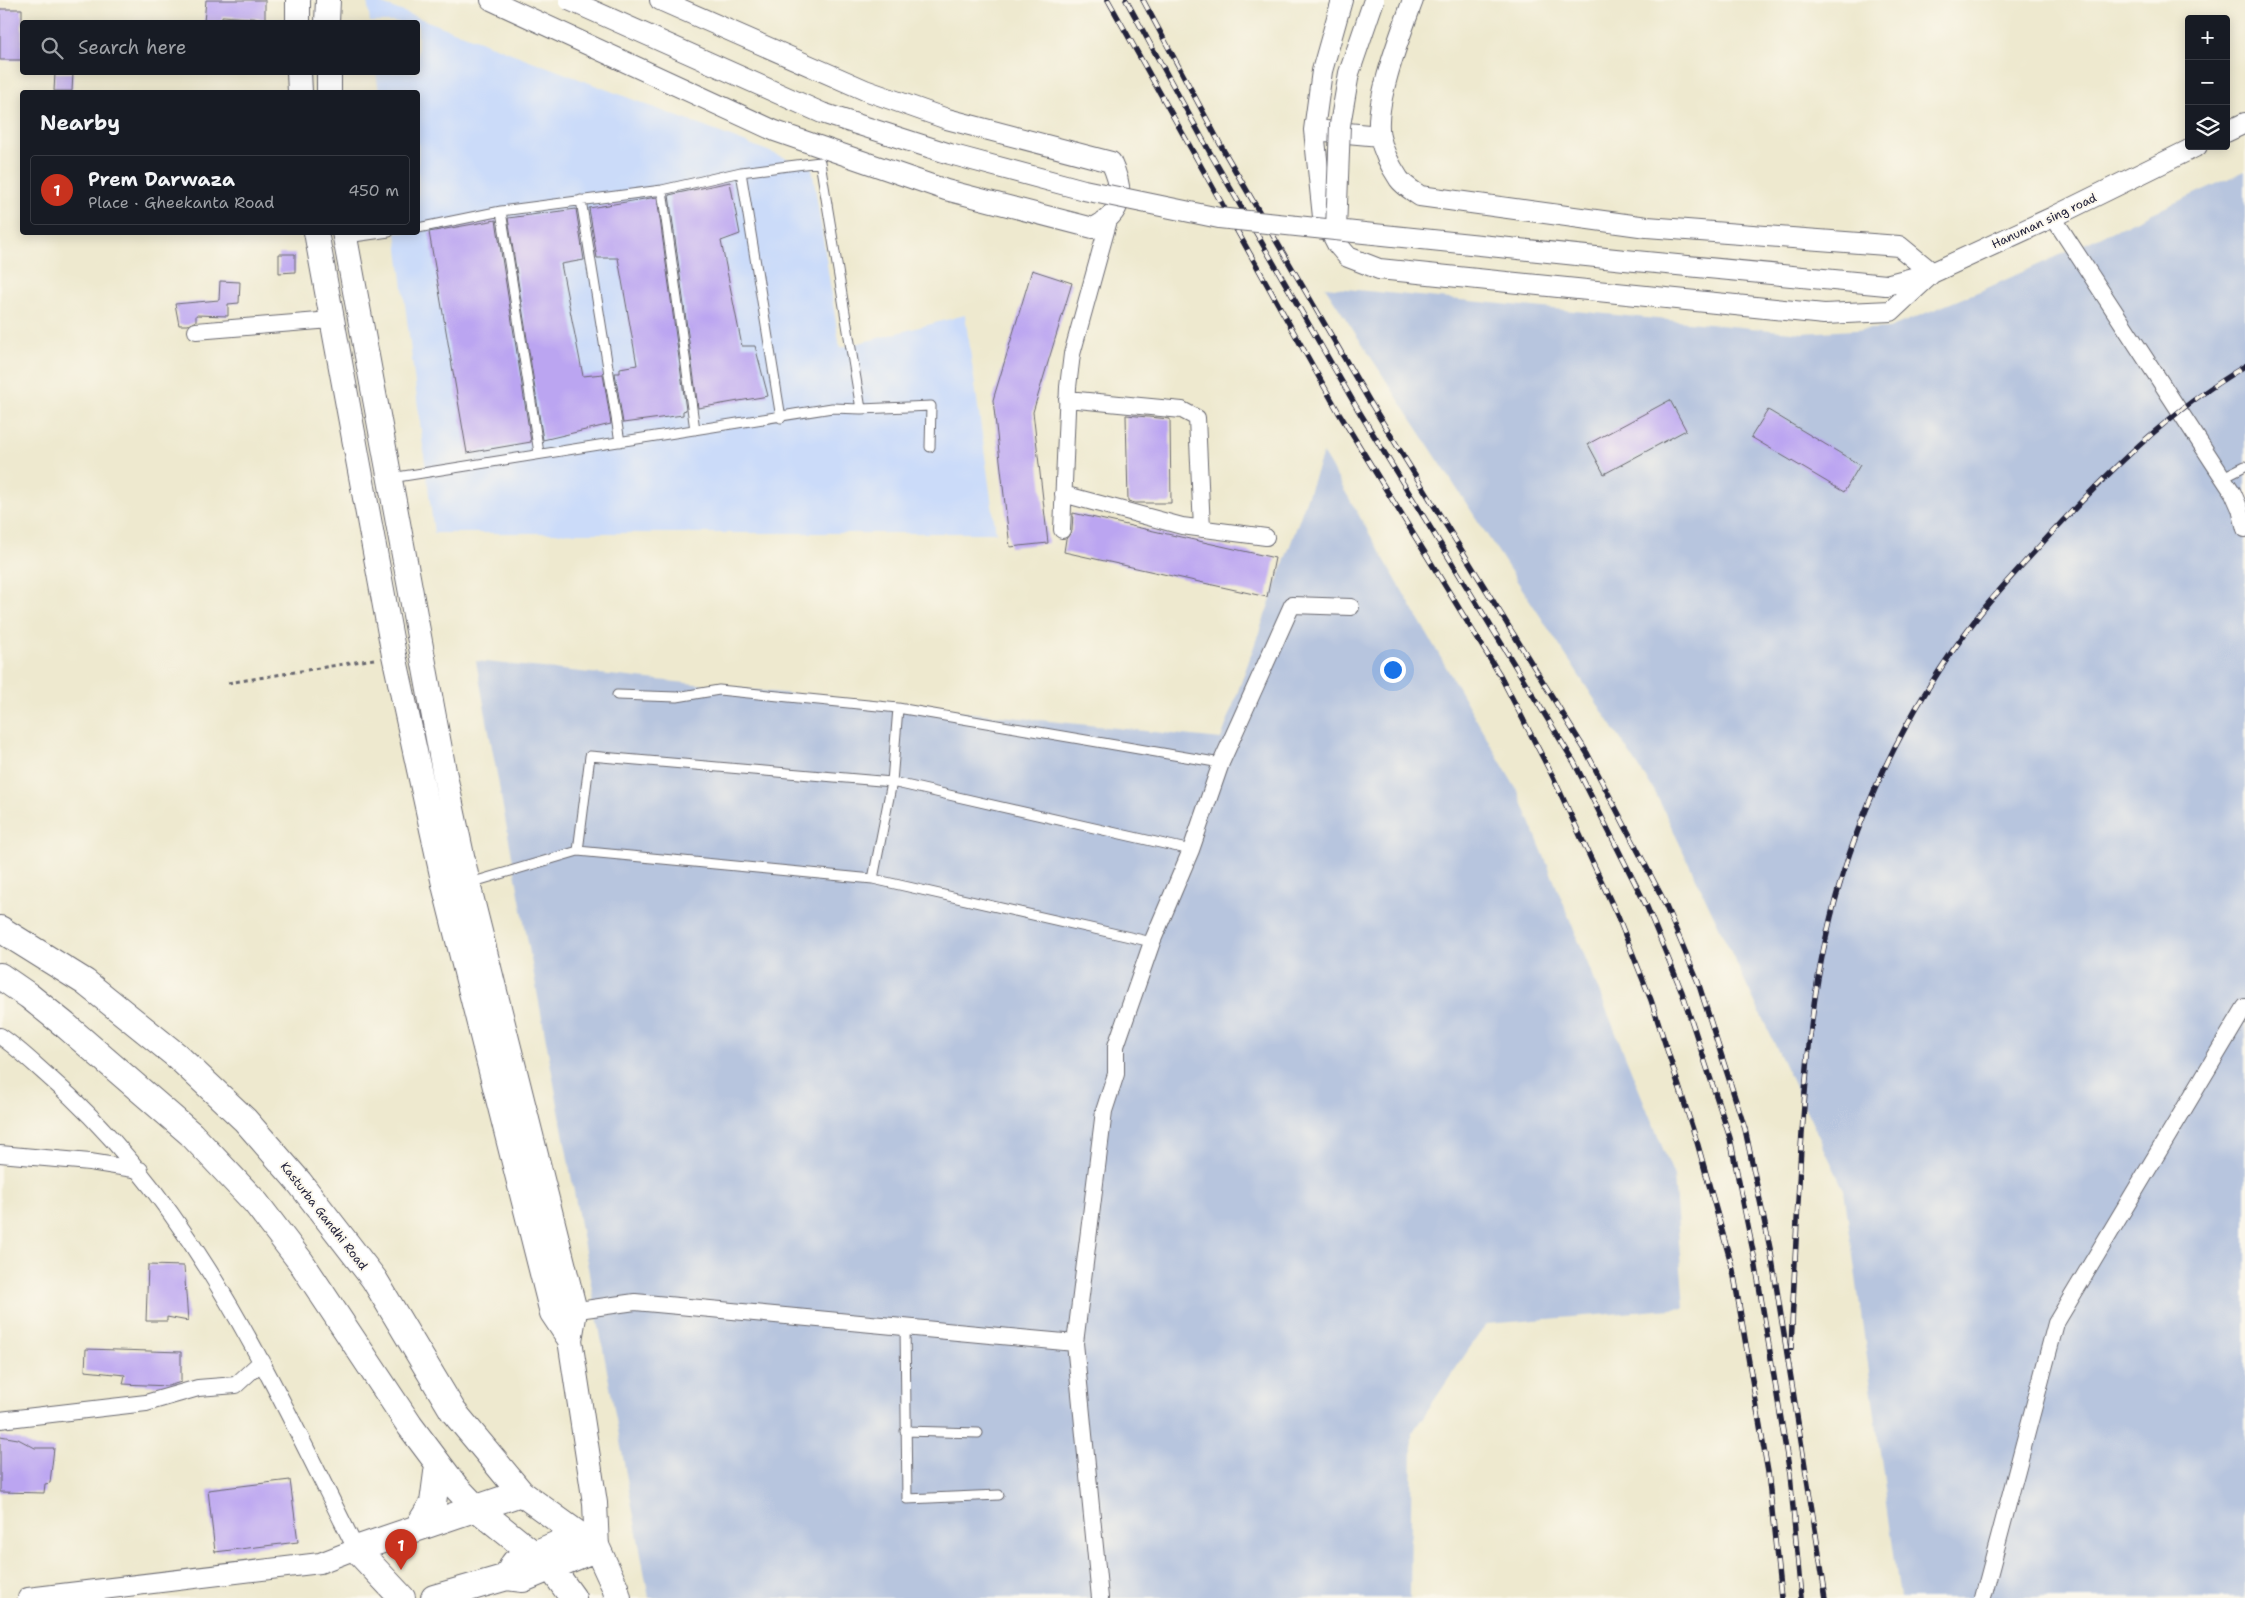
<!DOCTYPE html>
<html lang="en">
<head>
<meta charset="utf-8">
<style>
  :root { --surface:#171b24; --page:#20242c; --text:#f1f3f6; --muted:#9ea1a6; --line:#363941; --accent:#c8321e }
  body { margin:0; font-family:"Shantell Sans",sans-serif; background:var(--page); color:var(--text) }
  .controls { position:absolute; right:15px; top:15px; display:grid; overflow:hidden; border-radius:5px; box-shadow:0 2px 12px #0003 }
  .controls button { width:45px; height:45px; display:grid; place-items:center; padding:0; border:0; border-bottom:1px solid var(--line); background:var(--surface); color:var(--text); font:25px sans-serif }
  .you { position:absolute; left:1392px; top:669px; width:18px; height:18px; margin:-12px; border:4px solid #fff; border-radius:50%; background:#1a73e8; box-shadow:0 0 0 8px #1a73e833 }
  .badge { display:grid; place-items:center; width:32px; height:32px; border-radius:50%; background:var(--accent); color:#fff; font-size:16px; font-weight:700 }
  .pin { position:absolute; translate:-50% -41px; filter:drop-shadow(0 1px 2px #0008) }
  .pin::after { content:''; position:absolute; top:26px; width:18px; height:15px; background:inherit; clip-path:polygon(0 0,100% 0,50% 100%) }
  .list { margin:0; padding:0; list-style:none }
  h2 { display:flex; justify-content:space-between; align-items:center; height:65px; margin:0; padding:0 20px; font-size:21px }
  h2 small { font-size:16px; font-weight:400; color:var(--muted) }
  .list li { display:grid; grid-template-columns:32px 1fr auto; gap:15px; align-items:center; box-sizing:border-box; height:70px; margin:0 10px 10px; padding:0 10px; border:1px solid var(--line); border-radius:5px }
  .list b { display:block; font-size:19px; white-space:nowrap }
  .list p { margin:0; font-size:16px; white-space:nowrap; color:var(--muted) }
  .list em { font-size:16px; font-style:normal; color:var(--muted) }
  .icon { flex:none; width:28px; height:28px; fill:none; stroke:currentColor; stroke-width:2; stroke-linecap:round; stroke-linejoin:round }
  .map { position:relative; flex:none; width:2245px; height:1598px; overflow:hidden }
  .search { position:absolute; background:var(--surface); box-shadow:0 2px 12px #0003; left:20px; top:20px; width:400px; height:55px; display:flex; align-items:center; gap:12px; box-sizing:border-box; padding:0 18px; border-radius:5px; color:var(--muted); font-size:19px }
  .panel { position:absolute; background:var(--surface); box-shadow:0 2px 12px #0003; left:20px; top:90px; width:400px; height:145px; border-radius:5px }
  .map>svg:first-child { display:block }
</style>
</head>
<body>
<div class="map">
<svg width="2245" height="1598" viewBox="0 0 2245 1598">
  <rect width="100%" height="100%" fill="#fbf7ec"/>
  <filter id="ink" filterUnits="userSpaceOnUse"><feTurbulence type="fractalNoise" baseFrequency=".02" numOctaves="2"/><feDisplacementMap in="SourceGraphic" scale="10" xChannelSelector="R" yChannelSelector="G"/><feConvolveMatrix kernelMatrix="1 2 1 2 8 2 1 2 1" color-interpolation-filters="sRGB"/></filter>
  <filter id="wash" filterUnits="userSpaceOnUse"><feTurbulence type="fractalNoise" baseFrequency=".0096" numOctaves="4" result="noise"/><feDisplacementMap in="SourceGraphic" scale="20" xChannelSelector="R" yChannelSelector="G"/><feGaussianBlur stdDeviation="1.12" result="paint"/><feColorMatrix in="noise" values="0 0 0 0 0 0 0 0 0 0 0 0 0 0 0 0 0 1.4 0 .05"/><feComposite in="paint" operator="in"/></filter>
  <g filter="url(#wash)">
    <rect width="100%" height="100%" fill="#eee9cf"/>
    <path fill="#cbdbf9" d="M367 0H372L812 168 840 348 965 315 996 533H434L396 233 418 232V92H379L376 73 418 72V22H370Z"/>
    <path fill="#b7c5de" d="M2245 171V1598H1900L1844 1190 1655 792 1325 287 1802 333 1889 328 1985 289Z
      M1323 453 1518 792 1674 1176 1684 1308 1486 1324 1412 1433 1410 1598H649L476 661 1221 739Z"/>
    <g id="blocks">
      <path fill="#bba5f1" d="M206 0H265V19L222 16V22H204Z
        M0 9H22V60H0Z
        M55 73H73L72 91H54Z
        M730 182 740 234 721 241 742 346H755L768 396 698 408 669 195Z
        M657 197 686 410 683 411V415L623 423 615 373H620V368L637 365 618 258H597L589 208Z
        M576 209 584 260 561 264 583 376 603 374 611 424 543 440 508 218Z
        M496 220 531 442 467 453 429 232Z
        M279 254H295V272L279 273Z
        M1032 270 1072 283 1033 412 1048 543 1010 547 993 400Z
        M220 281 240 282 239 303 228 304V316L196 315V321L188 325H179L175 304 219 300Z
        M1670 400 1686 430 1604 474 1588 444Z
        M1768 410 1860 465 1844 492 1751 437Z
        M1126 415 1170 419 1171 503H1135L1128 501Z
        M1073 513 1275 558 1267 597 1064 552 1066 539 1072 531Z
        M148 1265 184 1266 188 1321 167 1317V1321H146Z
        M86 1349 181 1352V1382L168 1386 123 1384 125 1375 85 1371Z
        M0 1436 18 1439 35 1448H54L50 1483 45 1484 44 1493 0 1492Z
        M290 1480 298 1542 215 1552 208 1490Z"/>
    </g>
  </g>
  <g filter="url(#ink)">
    <use href="#blocks" fill-opacity="0" stroke="#69686f" stroke-width="1"/>
    <g fill="none" stroke-linecap="round" stroke-linejoin="round">
      <defs>
        <path id="service" d="M741 172 781 418
          M662 190 695 430
          M581 200 620 442
          M501 211 539 453
          M347 238 389 232
          M861 409 931 406 930 447
          M2223 477 2245 466
          M391 478 832 408 861 409 820 162 741 172 662 190 501 211 418 228
          M617 695 677 697 719 690 898 708 1221 763
          M578 851 590 756 892 782 1191 850
          M873 879 892 782 898 708
          M470 883 578 851 873 879 1152 942
          M905 1326 907 1499 999 1495
          M905 1431 978 1433"/>
        <path id="minor" d="M2053 217 2233 493 2240 509 2245 529
          M196 331 331 320
          M1067 399 1182 410 1197 418 1202 529
          M1063 494 1182 526 1266 537
          M1062 530 1068 387 1072 354 1109 220
          M0 1036C18 1048 33 1063 49 1077 193 1202 272 1382 356 1549
          M0 1154 90 1162 140 1170
          M564 1312 635 1302 1075 1343
          M0 1420 146 1403 198 1388 236 1385 262 1361
          M1100 1598 1075 1343 1104 1111 1116 1074V1046L1152 942 1191 850 1221 763 1292 605 1351 607
          M1983 1598 2056 1323 2245 1007"/>
        <path id="tertiary" d="M491 0 775 131 946 190 1093 228C1124 213 1125 192 1111 162L947 119 865 90 660 0
          M1342 0 1322 71 1314 130 1323 217 1337 244 1348 257 1379 269 1824 314 1891 311 1932 273 1899 246 1647 227 1420 196C1413 191 1404 186 1399 179 1391 167 1383 151 1380 137 1373 104 1401 33 1413 0
          M1314 130 1380 136
          M2226 132 2245 123
          M1886 285 1932 273 2053 217 2197 146
          M28 1598 320 1563 356 1549"/>
        <path id="secondary" d="M298 22V0
          M327 22 328 0
          M299 72 300 92
          M329 72V92
          M316 232 394 655 445 889 552 1313 570 1340
          M344 232 444 771 468 884 575 1311 570 1340 595 1503 597 1548"/>
        <path id="primary" d="M0 929 85 982 177 1056 245 1120 299 1182 374 1279 453 1411 521 1493 597 1548 615 1587 618 1598
          M0 976 29 996 65 1025 191 1134 256 1203 301 1262 410 1426 455 1486 475 1507 552 1569 573 1598
          M418 1527 433 1503 438 1465
          M507 1577 523 1579 597 1548
          M402 1598 356 1549 521 1493
          M434 1598 507 1577 514 1563 578 1535"/>
      </defs>
      <use href="#service" stroke="#69686f" stroke-width="11"/>
      <use href="#minor" stroke="#69686f" stroke-width="18"/>
      <use href="#tertiary" stroke="#69686f" stroke-width="22"/>
      <use href="#secondary" stroke="#69686f" stroke-width="26"/>
      <use href="#primary" stroke="#69686f" stroke-width="28"/>
      <path stroke="#69686f" stroke-width="3" stroke-dasharray="4 4" stroke-linecap="butt" d="M228 683 374 659"/>
      <use href="#service" stroke="#fff" stroke-width="9"/>
      <use href="#minor" stroke="#fff" stroke-width="16"/>
      <use href="#tertiary" stroke="#fff" stroke-width="20"/>
      <use href="#secondary" stroke="#fff" stroke-width="24"/>
      <use href="#primary" stroke="#fff" stroke-width="26"/>
      <defs>
        <path id="rail" d="M1108 0 1339 413 1500 675 1553 777 1618 917 1651 1000 1697 1142 1733 1270 1768 1472 1781 1598
          M1126 0 1213 158 1357 408 1574 762 1647 907 1682 992 1730 1138 1755 1261 1790 1474 1801 1598
          M1143 0 1225 153 1370 402 1587 753 1662 897 1698 982 1745 1129 1771 1253 1826 1598
          M1791 1348C1794 1281 1797 1215 1801 1148 1806 1077 1810 1008 1826 938 1851 822 1906 709 1979 615 2000 588 2024 563 2047 538 2106 474 2169 411 2245 366"/>
      </defs>
      <use href="#rail" stroke="#22223b" stroke-width="5.5"/>
      <use href="#rail" stroke="#fbf7ec" stroke-width="4" stroke-dasharray="11" stroke-linecap="butt"/>
      <defs>
        <path id="tertiary-bridge" d="M569 0 822 113 950 154 1084 190 1219 218 1625 260 1886 285
          M1336 230 1340 125 1349 73 1374 0"/>
      </defs>
      <use href="#tertiary-bridge" stroke="#69686f" stroke-width="22" stroke-linecap="butt"/>
      <use href="#tertiary-bridge" stroke="#fff" stroke-width="20"/>
    </g>
  </g>
  <g text-anchor="middle" dominant-baseline="central" stroke-width="4" stroke-linejoin="round" paint-order="stroke">
    <g font-size="12" fill="#22223b" stroke="#fbf7ec">
      <text transform="translate(2044 221) rotate(-25)">Hanuman sing road</text>
      <text transform="translate(324 1216) rotate(52)">Kasturba Gandhi Road</text>
    </g>
  </g>
</svg>
<div class="controls">
<button>+</button>
<button>−</button>
<button><svg class="icon" aria-label="layers" viewBox="0 0 24 24"><path d="M12 4l9 5-9 5-9-5zM3 14l9 5 9-5"/></svg></button>
</div>
<div class="you"></div>
<div class="pin badge" style="left:401px;top:1570px">1</div>
<div class="search"><svg class="icon" aria-label="search" viewBox="0 0 24 24"><circle cx="10" cy="10" r="6"/><path d="M15 15l6 6"/></svg>Search here</div>
<section class="panel">
<h2>Nearby<small></small></h2>
<ul class="list">
<li><span class="badge">1</span><div><b>Prem Darwaza</b><p>Place · Gheekanta Road</p></div><em>450 m</em></li>
</ul>
</section>
</div>
</body>
</html>
